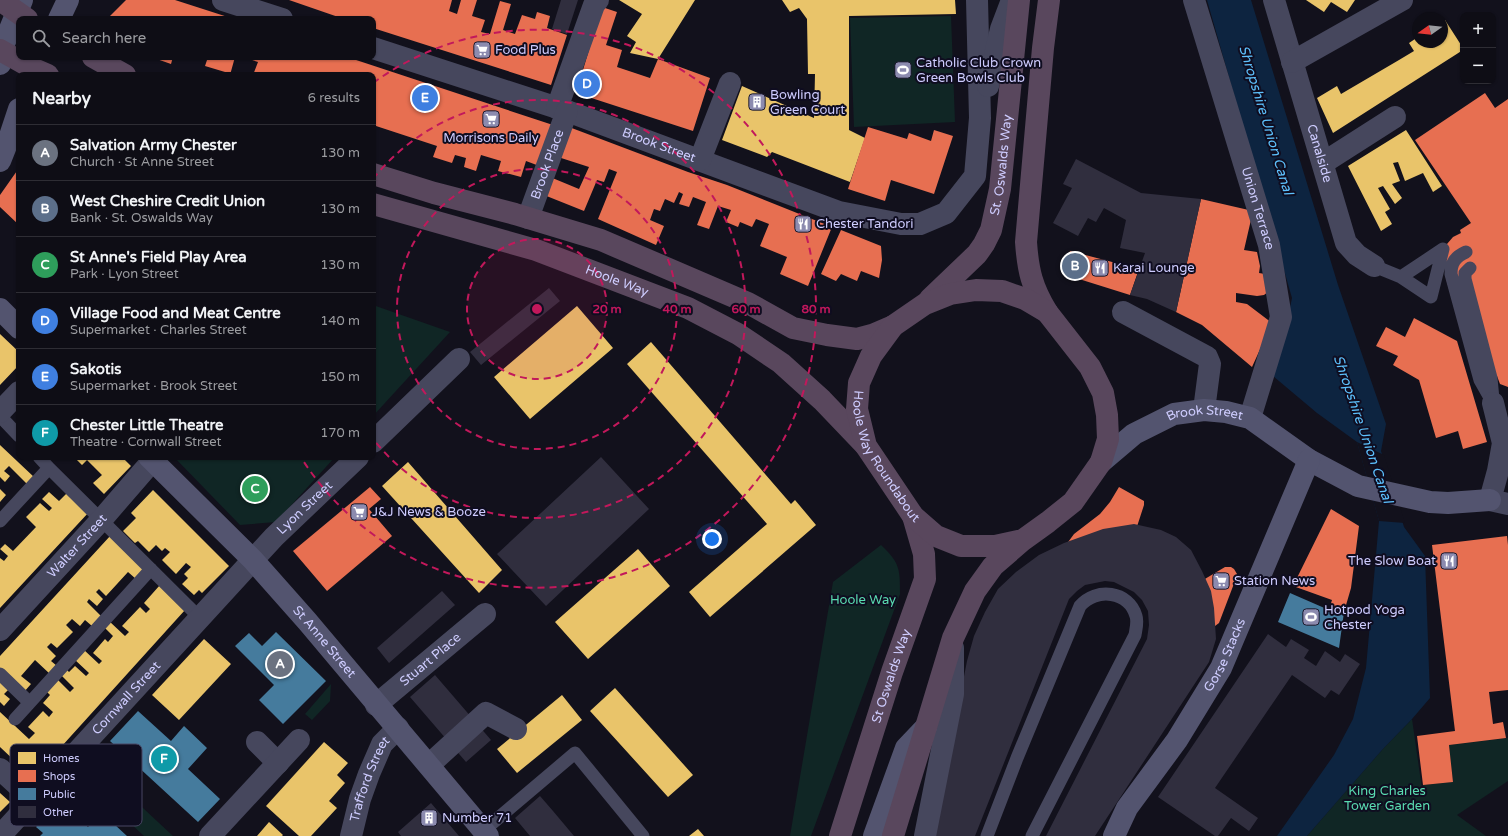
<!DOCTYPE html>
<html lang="en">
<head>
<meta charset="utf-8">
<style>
  :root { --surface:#0e0d15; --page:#17161e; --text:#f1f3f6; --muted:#9b9ca0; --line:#2e2d34; --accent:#8c9099 }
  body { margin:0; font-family:"Varela Round",sans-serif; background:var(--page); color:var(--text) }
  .controls { position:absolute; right:12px; top:12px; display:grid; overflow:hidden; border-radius:8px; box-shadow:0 1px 3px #0004 }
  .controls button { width:36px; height:36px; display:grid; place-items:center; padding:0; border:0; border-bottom:1px solid var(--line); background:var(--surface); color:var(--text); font:20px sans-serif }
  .compass { position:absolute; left:1412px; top:12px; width:36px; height:36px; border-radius:50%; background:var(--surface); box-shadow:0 1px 3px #0004; rotate:255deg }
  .you { position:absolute; left:712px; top:539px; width:14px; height:14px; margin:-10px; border:3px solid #fff; border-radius:50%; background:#1a73e8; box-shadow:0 0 0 6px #1a73e833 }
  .badge { display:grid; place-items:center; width:26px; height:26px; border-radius:50%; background:var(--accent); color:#fff; font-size:13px; font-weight:700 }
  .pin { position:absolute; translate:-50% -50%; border:2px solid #fff; box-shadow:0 1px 4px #0006 }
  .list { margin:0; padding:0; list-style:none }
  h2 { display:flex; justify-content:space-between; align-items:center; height:52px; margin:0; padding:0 16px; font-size:17px }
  h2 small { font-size:13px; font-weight:400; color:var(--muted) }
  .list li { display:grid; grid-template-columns:26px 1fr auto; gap:12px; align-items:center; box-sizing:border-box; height:56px; padding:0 16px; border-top:1px solid var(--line) }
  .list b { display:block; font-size:15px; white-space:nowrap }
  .list p { margin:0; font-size:13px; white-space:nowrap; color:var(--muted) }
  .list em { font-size:13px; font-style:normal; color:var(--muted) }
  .icon { flex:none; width:22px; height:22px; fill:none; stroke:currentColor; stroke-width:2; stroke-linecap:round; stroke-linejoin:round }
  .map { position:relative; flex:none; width:1508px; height:836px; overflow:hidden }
  .search { position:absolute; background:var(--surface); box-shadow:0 1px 3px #0004; left:16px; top:16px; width:360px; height:44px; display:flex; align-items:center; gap:10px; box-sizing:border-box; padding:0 14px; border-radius:8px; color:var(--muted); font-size:15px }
  .panel { position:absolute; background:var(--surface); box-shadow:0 1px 3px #0004; left:16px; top:72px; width:360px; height:388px; border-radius:8px }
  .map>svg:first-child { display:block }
</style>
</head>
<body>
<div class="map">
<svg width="1508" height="836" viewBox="0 0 1508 836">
  <rect width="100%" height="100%" fill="#12111c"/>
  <path fill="#102625" d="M951 16 955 122 854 127 850 18Z
    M373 305 450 332 373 416Z
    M174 457H335L276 522 240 525Z
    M881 545C900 563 900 569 900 594L811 836H790L833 582Z
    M331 684 330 701 312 720 305 714Z
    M1412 719 1422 789 1423 785 1453 782 1449 745 1508 738V781L1457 815 1486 836H1307L1382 750Z
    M99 767 173 836H144L86 782Z"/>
  <path fill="#0d2440" d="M1207 0H1251L1338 285 1386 424 1381 451 1404 527 1425 556 1430 698 1412 719 1382 750 1307 836H1277L1334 755 1353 719 1366 668 1379 521 1357 442 1317 413 1273 376 1283 342 1292 298Z"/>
  <path fill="#12111c" d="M1357 442 1384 455 1405 523 1379 521Z"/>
  <path fill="#e9c46a" d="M619 0H695L658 59 630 53 636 42 627 36 642 14Z
    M782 0H955L956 14 849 16V130L865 138 850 182 772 152 767 157 722 140 742 86 814 118 815 74H808L807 19 799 8 790 12Z
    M1306 0H1355L1347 12 1331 2 1324 12Z
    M1445 20 1463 48V50L1333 133 1317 98 1337 86 1341 94 1399 60 1414 51 1409 43 1418 37V42H1442V22Z
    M1406 130 1442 186 1433 192 1423 173 1405 181 1398 162 1393 163 1400 181 1392 184 1402 198 1395 204 1383 186 1378 188 1390 209 1385 212 1392 224 1381 231 1348 166Z
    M577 306 613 348 530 419 494 377Z
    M0 334 19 352V365L0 385Z
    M651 342 791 504 795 500 816 525 710 617 689 592 767 524 627 364Z
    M0 445 35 478 28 485 9 466 4 471 10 476 5 482 0 477Z
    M78 457H122L131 466 104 494 93 483 102 475 87 460 82 465 76 459Z
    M408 462 502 570 479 593 382 486Z
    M0 489 6 495 0 502Z
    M153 490 229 566 202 593 199 590 194 595 182 584 188 578 184 574 191 567 186 563 176 574 162 560 170 552 165 548 162 551 156 545 149 552 138 541 135 543 123 531 136 518 131 513Z
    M49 492 59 501 68 492 89 512 0 608V558L4 561 8 556 0 549 5 544 13 551 36 527 26 517 40 503 49 511 52 508 42 499Z
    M111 535 147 568 136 579 128 572 106 596 99 589 96 592 103 599 97 606 89 599 87 602 102 617 92 626 85 620 80 626 72 619 66 625 73 632 57 648 51 643 47 647 56 656 51 661 57 666 50 674 35 660 21 676 31 684 24 692 0 670V656Z
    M638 549 670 586 588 659 555 622Z
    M160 585 185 610 33 778 0 747V712L29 739 35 733 28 727 43 711 49 717 53 712 43 703 50 695 46 691 57 679 70 692 74 688 60 674 65 668 69 672 75 666 86 676 89 673 74 659 83 649 99 664 102 661 93 653 105 639 108 642 113 636 104 627 109 621 125 636 129 632 122 626 140 607 146 613 150 609 144 603Z
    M204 639 231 664 179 720 152 695Z
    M0 678 10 688 4 694 10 699 4 706 0 702Z
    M615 688 693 775 668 797 590 711Z
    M562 695 582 720 517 773 497 749Z
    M324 742 348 763 337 775 345 783 329 801 337 808 311 836H299L266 806Z
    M0 793 10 802 0 812Z
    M269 822 283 835 282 836H257Z
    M698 829 704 836H689Z"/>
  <path fill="#e76f51" d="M126 0H175L234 19H107Z
    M289 0H452L449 11 457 14 461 0H477L472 16 485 20 481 32 490 34 500 1 511 4 503 30 515 34 522 15 535 19 537 12 550 16 547 28 567 35 551 85 373 28V19H344Z
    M602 7 617 12 606 45 622 50 617 67 650 78 658 59 710 78 693 131 576 93Z
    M151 57H173L171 64Z
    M208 57H235L230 75H224L225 72 205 66Z
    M243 57H347L553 125 542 167 526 161 521 177 498 171 501 161 481 155 476 171 464 167 466 158 455 155 452 163 433 157 437 146 373 125V75H253L258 62Z
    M1485 93 1495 108 1508 99V387L1500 384 1497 376 1475 382 1446 278 1444 261 1447 244 1453 237 1461 233 1460 230 1471 223 1415 140Z
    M569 127 688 172 727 185 832 227 808 286 780 274 787 257 760 246 769 224 756 219 752 227 740 222 738 227 726 222 731 210 718 206 709 229 697 225 706 202 693 197 689 207 679 204 683 194 679 192 674 203 665 199 660 211 654 209 650 220 664 226 656 245 598 219 617 172 609 169 604 182 597 180 584 211 544 195 550 177 579 189 589 167 558 157Z
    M868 127 907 139 909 133 931 141 934 130 953 136 934 194 891 180 885 201 848 189Z
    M19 168V225L0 207V195Z
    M1201 199 1253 211 1244 250 1257 252 1260 266 1259 273 1265 274 1269 291 1264 295 1257 296 1236 293V302L1247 304 1272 323 1252 367 1202 325 1176 312Z
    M841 230 881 246 882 260 879 278 861 271 857 281 841 274 836 281 821 274Z
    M1070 251 1139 269 1130 295 1063 274Z
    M1414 318 1457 341 1487 442 1463 449 1458 431 1436 438 1419 380 1393 365 1398 356 1376 346 1386 327 1405 337Z
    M370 487 381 499 369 509 392 536 327 591 293 551Z
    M1119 487 1144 501V505L1131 545 1064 556 1063 549 1074 534 1100 514 1110 502Z
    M1331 509 1359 526 1351 588 1344 612 1329 610 1332 600 1293 586Z
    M1507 536 1508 545V690L1489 692 1493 724 1503 722 1506 738 1449 745 1453 782 1423 785 1417 736 1455 731 1432 545Z
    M1225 567H1231L1234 569 1237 574 1235 581 1219 623 1203 635 1186 626 1183 592Z"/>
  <path fill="#457b9d" d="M1290 593 1329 610 1344 612 1339 648 1278 622Z
    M276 632 326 681 283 724 259 700 274 685 235 646 249 633 262 646Z
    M138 711 171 741 184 726 207 748 188 769 220 799 198 822 110 741Z
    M60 802 88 827 101 812 127 836H40L43 833 36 827Z"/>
  <path fill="#302e3e" d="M561 0H578L567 34 552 29Z
    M1076 159 1141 193 1201 199 1176 312 1147 299 1130 295 1145 253 1120 248 1126 220 1104 208 1096 222 1088 218 1078 236 1053 223 1072 188 1063 184Z
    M549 288 560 301 481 365 470 352Z
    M601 457 649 509 546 606 497 554Z
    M1134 524 1161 530 1176 537 1191 550 1202 571 1211 591 1214 608 1216 639 1209 662 1095 836H1046L1147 639 1149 625 1148 611 1142 600 1134 592 1114 582 1105 581 1085 585 1077 591 1069 599 975 836H933L967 661 974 636 985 612 998 589 1016 572 1039 555 1064 543 1103 529Z
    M442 591 455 605 389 663 377 648Z
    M1268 634 1286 647 1291 639 1309 650 1304 658 1316 666 1325 651 1340 662 1345 654 1360 664 1339 695 1331 690 1325 698 1292 675 1215 788 1258 818 1249 831 1231 818 1218 836H1215L1158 797Z
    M435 675 491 740 466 762 410 697Z
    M540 796 553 811 574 836H530L515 818Z
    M431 803 459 836H401L398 832Z"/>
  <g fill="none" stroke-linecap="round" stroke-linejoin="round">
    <path stroke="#46475d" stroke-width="13" d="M1466 252C1455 257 1451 263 1451 274L1480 380 1493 403
      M1374 266 1401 277 1431 297 1443 249 1401 277
      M1470 268 1465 273V279L1491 378 1493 399
      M0 416 19 436
      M49 468 200 618
      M0 521 49 468 39 457
      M0 674 29 702
      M15 719 151 569
      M483 831 575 753 643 836
      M987 836 1017 758 1080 606C1096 587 1129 591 1136 616 1138 622 1136 629 1135 635L1032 836"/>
    <g stroke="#46475d" stroke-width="22">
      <path d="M223 0 282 19"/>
      <path id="s1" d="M1194 0 1269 245 1281 317 1250 418"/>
      <path id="s2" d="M1274 0 1346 243 1357 255 1374 266"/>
      <path id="s3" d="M373 48 567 111 839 212 901 224H920L946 213 975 176 980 118 977 0"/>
      <path d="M1292 62 1402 0"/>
      <path d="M988 86 1001 29 1012 0"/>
      <path d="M557 108 594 5 598 0"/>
      <path d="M700 160 730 83"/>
      <path d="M1323 163 1395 117"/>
      <path id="s4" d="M528 218 567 111"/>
      <path d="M1123 312 1207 357 1210 364 1204 410"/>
      <path d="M1493 403 1503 443 1498 471 1490 500 1508 504"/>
      <path d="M0 412 19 392"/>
      <path d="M373 442 459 359"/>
      <path id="s5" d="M0 630 102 519 153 460"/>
      <path id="s6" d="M376 705 485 614"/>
      <path d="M257 742 278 763"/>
      <path d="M429 765 486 713 516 729"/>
      <path d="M0 769 34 800"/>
      <path id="s7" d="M0 836 274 537 358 457"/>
      <path d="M210 836 299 740"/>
      <path id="s8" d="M351 836 360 799 369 774 382 744 398 728"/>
      <path d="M925 836 953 694V648"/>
    </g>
    <g stroke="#53546f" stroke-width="22">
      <path d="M59 19 68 0"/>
      <path d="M0 64 1 51 22 0"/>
      <path d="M0 161 10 136 19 109"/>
      <path d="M0 309 19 328"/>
      <path id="s9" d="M149 457 253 560 307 621 488 836"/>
      <path id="s10" d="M1101 462 1134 434 1174 414 1204 410 1226 412 1250 418 1309 460 1358 486 1430 502 1448 503 1490 500"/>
      <path d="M874 836 906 748 926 727"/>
      <path id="s11" d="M1114 836 1127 808 1177 740 1221 668 1309 460"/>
    </g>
    <g stroke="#59475d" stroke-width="22">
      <path d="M0 0 27 19"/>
      <path d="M0 50 32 68 48 75"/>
      <path d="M93 57 125 75"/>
      <path d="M373 174 434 193 515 214 601 240 748 303 793 328 827 335 857 339 872 335 893 326"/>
      <path id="s12" d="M373 204 536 250 688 308 738 334 781 363 822 400 865 445"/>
      <path id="s13" d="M930 299 977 254 984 244 991 230 1000 189 1019 0"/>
      <path d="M1047 312C1032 287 1028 271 1026 242L1043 48 1049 0"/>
      <path id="s14" d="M840 836 892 672 925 579 924 554 913 516"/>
      <path id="s15" d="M893 836 953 638 975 591 993 566 1023 540 1048 522 1073 502 1101 462 1108 439 1107 415 1103 393 1090 367 1047 312 1025 299 1002 291 976 290 950 294 925 304 893 326 871 356 859 383 857 409 866 446 913 516 936 536 961 546H995L1023 540"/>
    </g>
  </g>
  <circle cx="537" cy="309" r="70" fill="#c2185b" fill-opacity=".12"/>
  <g fill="none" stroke="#c2185b" stroke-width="2" stroke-dasharray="7 5">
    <circle cx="537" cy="309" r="70"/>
    <circle cx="537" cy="309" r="140"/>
    <path d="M373 179A209 209 0 1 1 373 439"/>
    <path d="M373 83A279 279 0 1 1 302 459"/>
  </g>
  <defs>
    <symbol id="supermarket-square" viewBox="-11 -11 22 22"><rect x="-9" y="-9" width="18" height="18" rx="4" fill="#8c8baf" stroke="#0f0d20"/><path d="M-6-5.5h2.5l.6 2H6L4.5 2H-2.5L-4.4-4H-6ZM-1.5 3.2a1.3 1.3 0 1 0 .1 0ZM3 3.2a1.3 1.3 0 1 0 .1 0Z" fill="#fff"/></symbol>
    <symbol id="stadium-square" viewBox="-11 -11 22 22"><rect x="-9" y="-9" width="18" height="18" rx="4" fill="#8c8baf" stroke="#0f0d20"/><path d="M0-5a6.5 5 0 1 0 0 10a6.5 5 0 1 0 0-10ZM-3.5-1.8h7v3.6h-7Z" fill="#fff"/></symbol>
    <symbol id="building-square" viewBox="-11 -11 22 22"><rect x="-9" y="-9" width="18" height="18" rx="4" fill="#8c8baf" stroke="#0f0d20"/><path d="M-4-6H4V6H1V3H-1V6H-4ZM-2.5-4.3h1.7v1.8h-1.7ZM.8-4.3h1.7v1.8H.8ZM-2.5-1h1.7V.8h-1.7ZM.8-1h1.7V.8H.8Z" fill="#fff"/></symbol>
    <symbol id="restaurant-square" viewBox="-11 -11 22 22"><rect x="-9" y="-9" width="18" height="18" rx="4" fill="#8c8baf" stroke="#0f0d20"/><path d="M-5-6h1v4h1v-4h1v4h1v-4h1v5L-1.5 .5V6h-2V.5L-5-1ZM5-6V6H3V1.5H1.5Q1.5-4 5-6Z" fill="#fff"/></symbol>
  </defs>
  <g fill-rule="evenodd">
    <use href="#supermarket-square" x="472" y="40" width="20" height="20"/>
    <use href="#stadium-square" x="893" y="60" width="20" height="20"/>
    <use href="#building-square" x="747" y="92" width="20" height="20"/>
    <use href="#supermarket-square" x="481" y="109" width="20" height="20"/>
    <use href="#restaurant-square" x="793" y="214" width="20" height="20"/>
    <use href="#restaurant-square" x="1090" y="258" width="20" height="20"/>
    <use href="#supermarket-square" x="349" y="502" width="20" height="20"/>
    <use href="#restaurant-square" x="1439" y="551" width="20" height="20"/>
    <use href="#supermarket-square" x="1211" y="571" width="20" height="20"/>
    <use href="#stadium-square" x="1301" y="607" width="20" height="20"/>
    <use href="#building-square" x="419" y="808" width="20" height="20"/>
  </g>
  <g text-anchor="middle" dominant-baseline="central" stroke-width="4" stroke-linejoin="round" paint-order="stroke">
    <g font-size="13" fill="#ceccfe" stroke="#0f0d20" text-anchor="start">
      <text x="495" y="50">Food Plus</text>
      <text x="916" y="63">Catholic Club Crown<tspan x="916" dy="15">Green Bowls Club</tspan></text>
      <text x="770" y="95">Bowling<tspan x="770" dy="15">Green Court</tspan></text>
      <text x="491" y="138" text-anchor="middle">Morrisons Daily</text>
      <text x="816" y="224">Chester Tandori</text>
      <text x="1113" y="268">Karai Lounge</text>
      <text x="372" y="512">J&amp;J News &amp; Booze</text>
      <text x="1436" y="561" text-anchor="end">The Slow Boat</text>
      <text x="1234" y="581">Station News</text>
      <text x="1324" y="610">Hotpod Yoga<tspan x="1324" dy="15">Chester</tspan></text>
      <text x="442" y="818">Number 71</text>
    </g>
    <g font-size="13" fill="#ceccfe" stroke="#0f0d20">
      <text stroke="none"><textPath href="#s3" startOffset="302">Brook Street</textPath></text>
      <text stroke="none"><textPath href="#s2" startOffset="160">Canalside</textPath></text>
      <text stroke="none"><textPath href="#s4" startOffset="57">Brook Place</textPath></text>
      <text stroke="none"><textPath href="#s13" startOffset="159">St. Oswalds Way</textPath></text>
      <text stroke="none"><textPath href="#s1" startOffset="218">Union Terrace</textPath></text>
      <text stroke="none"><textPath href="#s12" startOffset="256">Hoole Way</textPath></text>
      <text stroke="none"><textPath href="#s10" startOffset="119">Brook Street</textPath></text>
      <text stroke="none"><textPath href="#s15" startOffset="926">Hoole Way Roundabout</textPath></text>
      <text stroke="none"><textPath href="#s7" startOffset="448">Lyon Street</textPath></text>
      <text stroke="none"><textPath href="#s5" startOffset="114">Walter Street</textPath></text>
      <text stroke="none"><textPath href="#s9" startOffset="255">St Anne Street</textPath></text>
      <text stroke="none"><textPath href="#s11" startOffset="213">Gorse Stacks</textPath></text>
      <text stroke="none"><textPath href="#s6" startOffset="71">Stuart Place</textPath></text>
      <text stroke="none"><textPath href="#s14" startOffset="168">St Oswalds Way</textPath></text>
      <text stroke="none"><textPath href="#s7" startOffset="187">Cornwall Street</textPath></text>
      <text stroke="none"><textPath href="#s8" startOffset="60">Trafford Street</textPath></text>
    </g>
    <g font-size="13" fill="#5adcb1" stroke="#0f0d20">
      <text x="863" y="600">Hoole Way</text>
      <text x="1387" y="791">King Charles<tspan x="1387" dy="15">Tower Garden</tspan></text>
    </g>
    <g font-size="14" font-style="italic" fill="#5dc0fc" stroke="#0f0d20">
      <text transform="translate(1266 120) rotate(73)">Shropshire Union Canal</text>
      <text transform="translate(1363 429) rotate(71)">Shropshire Union Canal</text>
    </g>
  </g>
  <rect x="10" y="744" width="132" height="82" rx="6" fill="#0f0d20" stroke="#484663" stroke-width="1"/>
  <rect x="18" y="752" width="18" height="12" fill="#e9c46a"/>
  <rect x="18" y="770" width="18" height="12" fill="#e76f51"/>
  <rect x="18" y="788" width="18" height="12" fill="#457b9d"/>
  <rect x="18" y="806" width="18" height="12" fill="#302e3e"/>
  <g font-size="11" fill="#ceccfe">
    <text x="43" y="762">Homes</text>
    <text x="43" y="780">Shops</text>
    <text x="43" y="798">Public</text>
    <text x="43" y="816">Other</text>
  </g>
  <circle cx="537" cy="309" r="6" fill="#c2185b" stroke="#0f0d20" stroke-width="2"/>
  <g font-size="12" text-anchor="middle" font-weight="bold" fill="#c2185b" stroke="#0f0d20" stroke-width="4" stroke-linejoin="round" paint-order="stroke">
    <text x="607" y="313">20 m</text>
    <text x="677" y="313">40 m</text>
    <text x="746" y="313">60 m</text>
    <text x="816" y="313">80 m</text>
  </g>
</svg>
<div class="controls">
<button>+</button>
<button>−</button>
</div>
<svg class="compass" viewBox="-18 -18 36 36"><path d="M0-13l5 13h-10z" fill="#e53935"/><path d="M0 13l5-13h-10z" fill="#9b9ca0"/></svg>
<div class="you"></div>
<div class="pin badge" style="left:280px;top:664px;background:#6b7280">A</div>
<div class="pin badge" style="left:1075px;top:266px;background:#5c6f8a">B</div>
<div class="pin badge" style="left:255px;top:489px;background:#2e9e5b">C</div>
<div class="pin badge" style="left:587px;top:84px;background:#3f7fe0">D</div>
<div class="pin badge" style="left:425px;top:98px;background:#3f7fe0">E</div>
<div class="pin badge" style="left:164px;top:759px;background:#0f9aa8">F</div>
<div class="search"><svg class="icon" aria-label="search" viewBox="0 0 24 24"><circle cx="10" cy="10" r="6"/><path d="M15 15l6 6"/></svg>Search here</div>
<section class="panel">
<h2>Nearby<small>6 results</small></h2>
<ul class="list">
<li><span class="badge" style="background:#6b7280">A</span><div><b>Salvation Army Chester</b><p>Church · St Anne Street</p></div><em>130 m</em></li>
<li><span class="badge" style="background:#5c6f8a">B</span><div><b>West Cheshire Credit Union</b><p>Bank · St. Oswalds Way</p></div><em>130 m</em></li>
<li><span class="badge" style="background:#2e9e5b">C</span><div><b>St Anne's Field Play Area</b><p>Park · Lyon Street</p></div><em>130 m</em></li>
<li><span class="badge" style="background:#3f7fe0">D</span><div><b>Village Food and Meat Centre</b><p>Supermarket · Charles Street</p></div><em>140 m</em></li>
<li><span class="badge" style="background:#3f7fe0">E</span><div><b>Sakotis</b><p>Supermarket · Brook Street</p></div><em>150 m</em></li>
<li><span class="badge" style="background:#0f9aa8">F</span><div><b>Chester Little Theatre</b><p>Theatre · Cornwall Street</p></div><em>170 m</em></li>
</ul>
</section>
</div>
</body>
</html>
